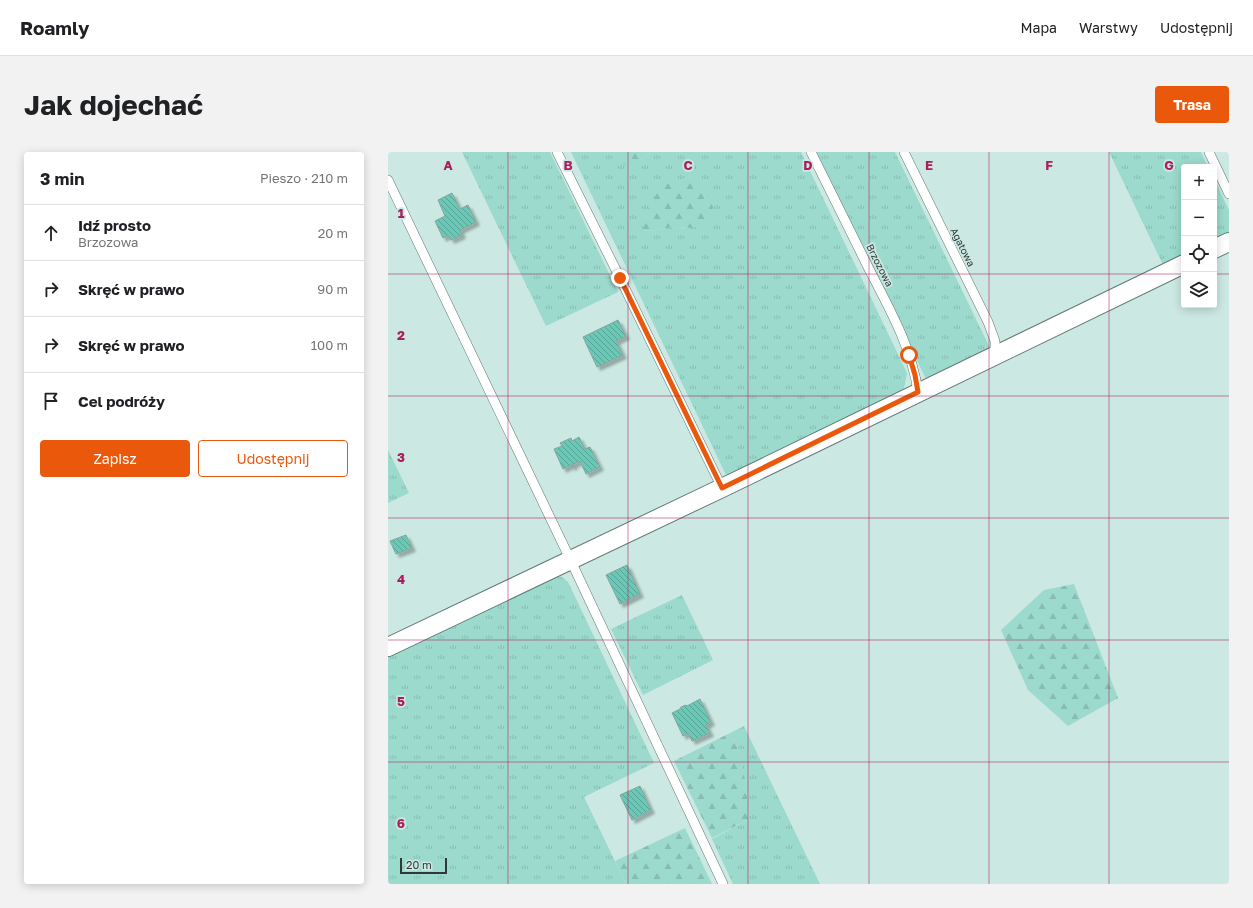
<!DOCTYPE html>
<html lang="pl">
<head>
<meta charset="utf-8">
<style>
  :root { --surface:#fff; --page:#f2f2f2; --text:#202124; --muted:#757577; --line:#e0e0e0; --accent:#ea580c }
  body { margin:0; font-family:"Golos Text",sans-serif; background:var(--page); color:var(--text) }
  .controls { position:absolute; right:12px; top:12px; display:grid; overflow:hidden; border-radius:4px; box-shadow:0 2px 10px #0003 }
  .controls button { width:36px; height:36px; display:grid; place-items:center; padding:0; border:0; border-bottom:1px solid var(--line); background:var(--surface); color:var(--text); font:20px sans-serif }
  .scale { position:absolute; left:12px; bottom:10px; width:47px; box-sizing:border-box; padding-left:4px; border:2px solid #2f3a38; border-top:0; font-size:11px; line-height:14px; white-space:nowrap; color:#2f3a38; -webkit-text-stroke:3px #cce8e2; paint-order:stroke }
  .stop { position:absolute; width:12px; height:12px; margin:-9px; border:3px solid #ea580c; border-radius:50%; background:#fff }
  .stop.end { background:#ea580c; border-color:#fff; box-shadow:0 1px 4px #0008 }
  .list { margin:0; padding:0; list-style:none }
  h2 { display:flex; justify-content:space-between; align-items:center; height:52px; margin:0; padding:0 16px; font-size:17px }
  h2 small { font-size:13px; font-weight:400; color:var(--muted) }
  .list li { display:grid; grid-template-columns:26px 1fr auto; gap:12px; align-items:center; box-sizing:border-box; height:56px; padding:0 16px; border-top:1px solid var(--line) }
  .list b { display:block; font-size:15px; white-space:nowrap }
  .list p { margin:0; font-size:13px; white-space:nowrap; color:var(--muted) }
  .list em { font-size:13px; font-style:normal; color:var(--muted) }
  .actions { display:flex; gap:8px; padding:12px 16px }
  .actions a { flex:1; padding:9px 0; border:1px solid var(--accent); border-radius:4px; text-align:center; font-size:14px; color:var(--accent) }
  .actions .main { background:var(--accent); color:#fff }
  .icon { flex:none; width:22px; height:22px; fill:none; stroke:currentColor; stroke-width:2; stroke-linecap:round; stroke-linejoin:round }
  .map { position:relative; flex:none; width:841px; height:732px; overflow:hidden; border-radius:4px }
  header { display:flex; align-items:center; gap:24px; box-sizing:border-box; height:56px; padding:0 20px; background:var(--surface); border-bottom:1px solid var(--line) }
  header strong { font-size:19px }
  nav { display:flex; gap:22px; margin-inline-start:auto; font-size:14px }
  .intro { display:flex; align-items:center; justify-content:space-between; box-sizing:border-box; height:96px; padding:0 24px }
  h1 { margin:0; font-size:28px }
  .button { padding:10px 18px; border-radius:4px; background:var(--accent); color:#fff; font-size:14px; font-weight:700 }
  main { display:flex; gap:24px; padding:0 24px }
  aside { flex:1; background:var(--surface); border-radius:4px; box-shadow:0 2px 10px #0003 }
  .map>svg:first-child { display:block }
</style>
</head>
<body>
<header>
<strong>Roamly</strong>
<nav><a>Mapa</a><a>Warstwy</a><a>Udostępnij</a></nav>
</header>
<div class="intro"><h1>Jak dojechać</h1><a class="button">Trasa</a></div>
<main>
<aside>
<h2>3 min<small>Pieszo · 210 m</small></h2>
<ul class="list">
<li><svg class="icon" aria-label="ahead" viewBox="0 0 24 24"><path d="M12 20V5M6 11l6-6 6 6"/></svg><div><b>Idź prosto</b><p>Brzozowa</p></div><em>20 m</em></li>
<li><svg class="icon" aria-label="right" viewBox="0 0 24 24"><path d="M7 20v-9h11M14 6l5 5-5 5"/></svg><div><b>Skręć w prawo</b></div><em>90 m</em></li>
<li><svg class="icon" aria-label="right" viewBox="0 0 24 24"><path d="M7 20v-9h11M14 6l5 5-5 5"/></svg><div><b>Skręć w prawo</b></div><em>100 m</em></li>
<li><svg class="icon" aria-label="arrive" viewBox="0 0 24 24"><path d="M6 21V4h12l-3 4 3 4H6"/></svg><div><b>Cel podróży</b></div></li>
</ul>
<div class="actions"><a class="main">Zapisz</a><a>Udostępnij</a></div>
</aside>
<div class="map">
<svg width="841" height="732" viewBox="0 0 841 732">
  <defs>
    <pattern id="grass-tufts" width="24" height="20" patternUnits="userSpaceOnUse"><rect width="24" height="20" fill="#9bdacd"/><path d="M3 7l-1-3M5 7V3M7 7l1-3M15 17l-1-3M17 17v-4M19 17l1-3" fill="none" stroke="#86bcb1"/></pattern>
    <pattern id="forest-firs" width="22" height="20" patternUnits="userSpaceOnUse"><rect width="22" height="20" fill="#9bdacd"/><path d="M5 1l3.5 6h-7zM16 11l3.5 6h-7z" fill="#86bcb1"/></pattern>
    <pattern id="building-back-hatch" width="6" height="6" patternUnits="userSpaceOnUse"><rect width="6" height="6" fill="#6bc8b7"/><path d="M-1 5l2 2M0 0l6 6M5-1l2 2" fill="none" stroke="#58a396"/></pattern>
    <filter id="shadow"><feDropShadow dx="3.5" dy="3.5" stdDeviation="1" flood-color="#0004"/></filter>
  </defs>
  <rect width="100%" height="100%" fill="#cce8e2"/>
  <path fill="url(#grass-tufts)" fill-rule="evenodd" d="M74 0H162L230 140 158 174Z
    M183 0H226V2L249 11 263 0H413L519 221 515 242 339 325ZM272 36 304 76 285 75 260 79 255 77 266 48Z
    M428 0H507L603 198 539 229Z
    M721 0H813L820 15H796V106L776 115Z
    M826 27 841 58V84L826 91Z
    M0 298 21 341 0 351Z
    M164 423 174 425 180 430 266 611 196 645 238 732H0V502Z
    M294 443 325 508 255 543 223 477Z
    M356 574 432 732H345L324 687 360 668 361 654 350 595 342 581Z"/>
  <path fill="url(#forest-firs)" d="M226 0H263L249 11 236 13 226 2Z
    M295 26 309 28 315 36 325 55 321 70 305 76 285 75 260 79 255 77 257 62 272 36 285 29Z
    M686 432 730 546 680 574 640 538 613 478 656 438Z
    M342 581 350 595 354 607 358 639 361 654 360 668 324 686 286 609Z
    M297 676 324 732H238L227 709Z"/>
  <path fill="url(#building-back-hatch)" stroke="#88a39d" filter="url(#shadow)" d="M64 41 72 57 80 53 88 70 72 78 74 83 63 88 60 83 55 86 47 69 57 64 50 48Z
    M230 168 238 184 228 189 235 203 209 215 195 185Z
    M191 285 197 297 202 295 212 315 198 322 192 309 184 313 186 314 185 315H184L183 313 175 317 166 297 174 294 172 291 183 286 184 289Z
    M18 383 24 396 8 402 2 389Z
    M239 413 252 442 232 452 218 423Z
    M312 547 323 570 318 573 322 581 304 589 300 581 295 584 284 561 292 557 293 555 298 553 299 554Z
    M252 634 263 658 244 668 232 643Z"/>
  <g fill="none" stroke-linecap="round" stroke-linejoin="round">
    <defs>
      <path id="service" d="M169 0 232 126 334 336
        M423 0C442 39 462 78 481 117 501 156 524 196 530 240
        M516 0 600 170 607 189V203
        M821 0 841 42
        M0 28 182 407 335 732"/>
      <path id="minor" d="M826 97 841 90
        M0 495 334 336 796 112"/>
    </defs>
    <use href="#service" stroke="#617b76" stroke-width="10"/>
    <use href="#minor" stroke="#617b76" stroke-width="20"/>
    <use href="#service" stroke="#fff" stroke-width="9"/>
    <use href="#minor" stroke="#fff" stroke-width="18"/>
  </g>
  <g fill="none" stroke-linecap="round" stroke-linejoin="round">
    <path stroke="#ea580c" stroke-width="5" d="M232 126 334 336 530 240 527 223 521 203"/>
  </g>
  <path fill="none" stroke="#ac1f5e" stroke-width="1" stroke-opacity="0.55" d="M120 0V732M240 0V732M360 0V732M481 0V732M601 0V732M721 0V732M0 122H796M826 122H841M0 244H841M0 366H841M0 488H841M0 610H841"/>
  <g text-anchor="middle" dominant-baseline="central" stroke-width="3.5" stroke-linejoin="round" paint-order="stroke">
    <g font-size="10" fill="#2f3a38" stroke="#cce8e2">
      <text transform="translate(575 95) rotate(63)">Agatowa</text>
      <text transform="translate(492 113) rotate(63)">Brzozowa</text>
    </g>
  </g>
  <g font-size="13" text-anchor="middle" font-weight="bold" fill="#ac1f5e" stroke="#cce8e2" stroke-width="3.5" stroke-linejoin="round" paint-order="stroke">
    <text x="60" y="18">A</text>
    <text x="180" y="18">B</text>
    <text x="300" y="18">C</text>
    <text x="420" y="18">D</text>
    <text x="541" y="18">E</text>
    <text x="661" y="18">F</text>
    <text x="781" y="18">G</text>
    <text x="13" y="66">1</text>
    <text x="13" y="188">2</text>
    <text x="13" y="310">3</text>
    <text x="13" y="432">4</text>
    <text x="13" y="554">5</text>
    <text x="13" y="676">6</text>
  </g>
</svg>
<div class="controls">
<button>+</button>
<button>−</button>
<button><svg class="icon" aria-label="locate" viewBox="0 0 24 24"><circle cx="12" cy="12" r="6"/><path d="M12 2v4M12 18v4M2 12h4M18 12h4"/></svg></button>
<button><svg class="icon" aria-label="layers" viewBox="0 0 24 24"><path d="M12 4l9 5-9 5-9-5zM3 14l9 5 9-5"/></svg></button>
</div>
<div class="scale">20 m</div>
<div class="stop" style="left:521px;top:203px"></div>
<div class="stop end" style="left:232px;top:126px"></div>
</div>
</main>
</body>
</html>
